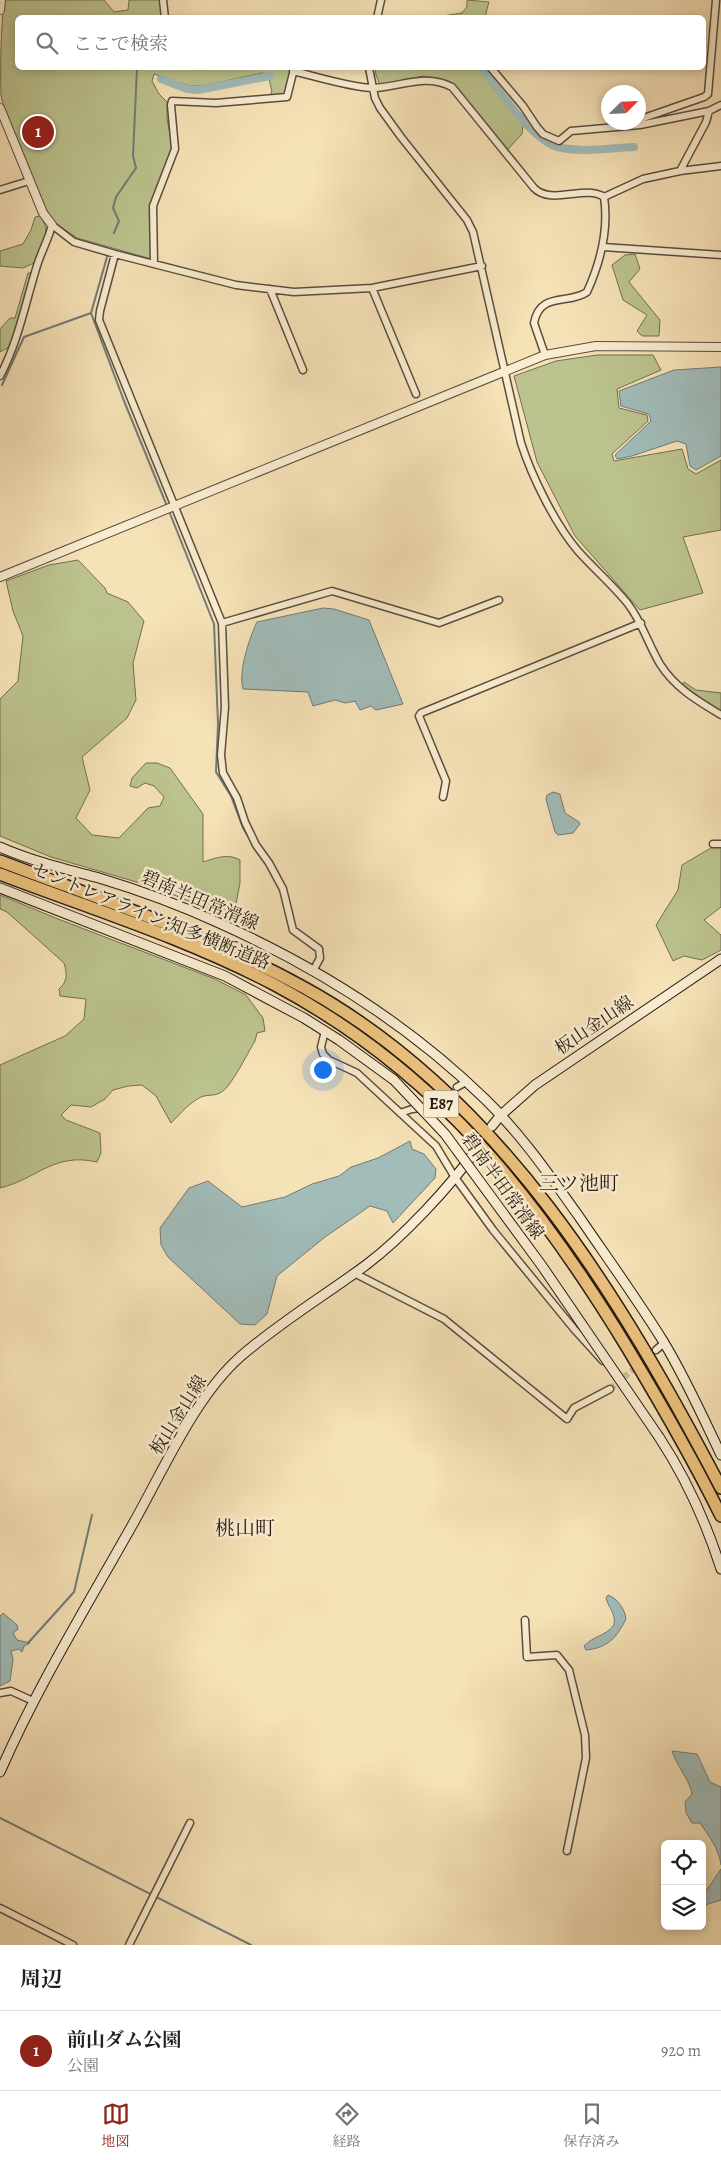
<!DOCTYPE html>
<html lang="ja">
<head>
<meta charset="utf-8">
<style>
  :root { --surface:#fff; --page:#f2f2f2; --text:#202124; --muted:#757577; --line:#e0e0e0; --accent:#8f2418 }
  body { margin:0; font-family:Alegreya,"Noto Serif JP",serif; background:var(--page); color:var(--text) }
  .controls { position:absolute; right:15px; bottom:15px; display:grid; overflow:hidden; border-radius:8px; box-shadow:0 2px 8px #0003 }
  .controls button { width:45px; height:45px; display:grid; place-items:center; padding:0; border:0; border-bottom:1px solid var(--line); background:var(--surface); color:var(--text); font:25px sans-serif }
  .compass { position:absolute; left:601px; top:85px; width:45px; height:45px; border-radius:50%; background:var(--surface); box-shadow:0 2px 8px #0003; rotate:66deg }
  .you { position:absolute; left:322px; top:1069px; width:18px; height:18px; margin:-12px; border:4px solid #fff; border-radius:50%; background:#1a73e8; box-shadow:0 0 0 8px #1a73e833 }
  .badge { display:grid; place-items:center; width:32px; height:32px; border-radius:50%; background:var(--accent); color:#fff; font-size:16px; font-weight:700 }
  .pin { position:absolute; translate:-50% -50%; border:2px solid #fff; box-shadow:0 1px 5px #0006 }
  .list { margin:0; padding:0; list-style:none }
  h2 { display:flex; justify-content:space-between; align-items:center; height:65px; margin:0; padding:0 20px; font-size:21px }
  h2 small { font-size:16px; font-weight:400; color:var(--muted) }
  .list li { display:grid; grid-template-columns:32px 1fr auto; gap:15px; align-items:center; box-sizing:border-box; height:80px; padding:0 20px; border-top:1px solid var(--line) }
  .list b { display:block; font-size:19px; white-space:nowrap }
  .list p { margin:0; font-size:16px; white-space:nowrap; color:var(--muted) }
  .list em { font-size:16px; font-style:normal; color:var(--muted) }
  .icon { flex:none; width:28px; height:28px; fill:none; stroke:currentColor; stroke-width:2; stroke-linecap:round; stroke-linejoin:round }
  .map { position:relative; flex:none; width:721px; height:1945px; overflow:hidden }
  .search { position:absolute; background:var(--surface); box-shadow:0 2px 8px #0003; left:15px; right:15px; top:15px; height:55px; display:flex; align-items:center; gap:12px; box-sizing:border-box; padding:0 18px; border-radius:8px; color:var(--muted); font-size:19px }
  .sheet { height:145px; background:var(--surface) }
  nav { display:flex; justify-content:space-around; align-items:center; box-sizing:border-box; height:70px; border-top:1px solid var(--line); background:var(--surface); font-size:14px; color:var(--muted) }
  nav a { display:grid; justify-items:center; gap:2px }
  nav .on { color:var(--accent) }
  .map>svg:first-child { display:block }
</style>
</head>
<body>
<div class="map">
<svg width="721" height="1945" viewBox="0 0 721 1945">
  <rect width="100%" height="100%" fill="#f6e2b7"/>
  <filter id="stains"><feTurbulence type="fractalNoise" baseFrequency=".004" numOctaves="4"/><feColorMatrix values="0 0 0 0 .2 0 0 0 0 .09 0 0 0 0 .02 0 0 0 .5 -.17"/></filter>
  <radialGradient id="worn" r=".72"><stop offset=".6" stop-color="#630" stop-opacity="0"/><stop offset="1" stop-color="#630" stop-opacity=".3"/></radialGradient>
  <path fill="#bcc38e" stroke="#726f52" d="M4 0H104L114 12 128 10 129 0H161L162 17 18 18V68H292L286 94 268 96 272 92 268 74 262 73 202 86H190L154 74 152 81 159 94 167 102V118L172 146 152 203 151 259 77 238 55 223 46 209C31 175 8 132 1 95 0 64 1 31 4 0Z
    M467 0 489 2 485 17H436L462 13 467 7Z
    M375 68H478L523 124 522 134 507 150 459 92 449 82 424 76 380 85 376 75Z
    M40 216C53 231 41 248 34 263L23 268 0 266V251L23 244 31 230 35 217Z
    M635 254 640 269 629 282 660 320 659 336H642L637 331 647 315 623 300 612 265 625 255Z
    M28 273H32L22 313 11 346 0 352V329L10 318H15Z
    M597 355H653L661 370 617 389 619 408 647 415 648 421 612 454 614 461 682 449 688 469 696 474 721 460V530L683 537 703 593 640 610 575 536 537 462 514 376 556 361Z
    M78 560 105 588 107 593 128 602 144 621 133 663 136 700 127 718 82 757 90 790 76 818 92 835 119 838 148 808 160 806 164 797 154 786 145 783 137 788 130 786 132 778 146 763H157L170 768 203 814V862C216 858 228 853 240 860V883L236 904 223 915 157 888 51 857 0 836V699L18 681 23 636 13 611 6 581 49 565Z
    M684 682 696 690 721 693V713L695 697 682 685Z
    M721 842V907L704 920 721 935V950L702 960 684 956 673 961 656 925 678 890 682 865Z
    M0 895 58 919 215 979 246 995 263 1018 265 1031 257 1033 255 1041C247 1054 233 1083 223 1091 215 1097 208 1094 201 1097 189 1103 180 1114 171 1123L156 1096 142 1085 128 1086 113 1090 105 1099 91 1107 71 1105 61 1115 66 1120 100 1133 101 1153 97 1162C54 1152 37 1179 0 1188V1065L65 1036 84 1019 86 999 60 996 59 989C68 981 67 974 64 963L7 912 0 909Z"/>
  <path fill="#a1bcb9" stroke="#707c78" d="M721 367V456L696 470 690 466 686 444 677 441 632 456 617 459 615 455 651 421 649 414 621 406 619 391 674 370Z
    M323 608 334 609 369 620 403 704 376 710 371 706 360 710 355 701 345 703 335 700 313 706 308 692 243 689C238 672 249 639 257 622Z
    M553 792 560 794 565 813 579 822 580 824 573 833 558 835 555 832 546 799 547 795Z
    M410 1141 412 1149 424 1154 436 1169 435 1178 393 1223 387 1211 370 1206 325 1237 277 1276 267 1314 255 1325 240 1324 168 1257 161 1245 160 1228 189 1188 208 1181 242 1207 285 1197 312 1184 339 1176 351 1167 378 1158Z
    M608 1595C617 1598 625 1609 626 1619 617 1637 608 1648 586 1650L584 1646C593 1636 606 1636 614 1625 616 1613 609 1609 606 1598Z
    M3 1613 17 1625 18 1629 13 1633 17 1640 30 1643 24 1646 22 1652 19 1649 11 1651 13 1660 10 1681 0 1686V1616Z
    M672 1751 697 1754 710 1782 721 1787V1865C719 1849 709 1836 700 1823H692L686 1813 685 1802 692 1794C689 1778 677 1767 672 1751Z
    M721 1869V1900L708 1904 702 1908V1897Z"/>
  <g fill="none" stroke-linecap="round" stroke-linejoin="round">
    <path stroke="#707c78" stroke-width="2" d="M114 233 119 221 113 208 116 197 136 168 133 156 137 68
      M107 257 91 313 124 401 167 506
      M2 385 24 337 91 313
      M169 511 214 624 218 724 216 772 231 796 243 828 251 841
      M28 1643 74 1592 92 1515
      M0 1818 251 1945"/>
    <path stroke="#a1bcb9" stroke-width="8" d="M482 68C499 90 531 139 557 147 581 153 610 148 634 147
      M161 79 187 89 198 90 270 76"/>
    <path stroke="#cdba97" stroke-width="6" stroke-dasharray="6 3" stroke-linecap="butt" d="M610 1389 649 1356"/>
    <defs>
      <path id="minor" d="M163 0 165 18
        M377 18 381 0
        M369 68 375 98 380 108 401 137 467 220 473 232 521 443C532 477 555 524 578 551 594 569 613 585 628 604 642 622 648 644 660 664 675 688 698 701 721 715
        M491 68 523 106 537 127 543 134 559 141 571 131 640 125 709 111 721 105
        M293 71C314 76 353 88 373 88 401 87 425 73 452 87L534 188C552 206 585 184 604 197L643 179 680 171 721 166
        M638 120 704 97 708 94 716 0
        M680 171 706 122 709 111
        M0 190 29 181
        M603 247 721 255
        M115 254 100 311 99 320 222 623 225 707 221 755 223 773 237 798 245 822 256 845 269 863 283 889 293 930 319 949 320 958 313 971
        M154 264 153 206 175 149 171 105 172 101 216 103 287 97 294 69
        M372 288 416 394
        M270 289 303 370
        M545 355 534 323C540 291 569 305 587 292 601 261 609 230 604 197
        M0 376C18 342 25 305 36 269 40 254 48 241 52 225L74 242 115 254 236 285 294 292 372 288 482 266
        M222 623 332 591 439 623 499 600
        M443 797 446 781 419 716 421 713 641 623
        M713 844H721
        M325 1031 321 1047 323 1054 329 1060 357 1073 436 1146 454 1176 493 1230 574 1329 603 1361
        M457 1087 466 1082
        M400 1113 412 1109 431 1107
        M354 1273 444 1319 567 1419 574 1408 610 1389
        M656 1350 664 1343
        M525 1620 527 1657 557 1655 569 1670 585 1735 586 1758 567 1851
        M0 1693 11 1691 33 1701
        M0 1908 73 1945
        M129 1945 190 1823"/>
      <path id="tertiary" d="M0 10 1 0
        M0 108 43 213 52 225
        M0 577 545 355 596 346 721 347"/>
      <path id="secondary" d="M0 847C32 861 65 869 99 878 139 890 180 905 219 923 315 966 409 1025 485 1099 522 1135 550 1176 580 1218 608 1259 637 1299 663 1341 685 1377 703 1417 721 1455
        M0 888 225 976 304 1018 339 1040 394 1080
        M492 1126 501 1115 535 1085 721 959
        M659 1437C686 1478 706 1522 721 1569
        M0 1772C38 1685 88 1604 134 1522 164 1469 195 1397 240 1357 279 1323 324 1296 366 1265 403 1237 449 1188 476 1150"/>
      <path id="motorway" d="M0 861C102 900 207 934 303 987 499 1094 620 1296 721 1488
        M0 874C92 909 188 939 275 985 437 1071 535 1196 628 1349 661 1404 693 1459 721 1516"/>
    </defs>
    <use href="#minor" stroke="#5b4d3e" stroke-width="9"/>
    <use href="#tertiary" stroke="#5b4d3e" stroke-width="10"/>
    <use href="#secondary" stroke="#271b16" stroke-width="11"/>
    <use href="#motorway" stroke="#271b16" stroke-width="14"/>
    <use href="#minor" stroke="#f9ecd0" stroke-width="6"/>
    <use href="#tertiary" stroke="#f9ecd0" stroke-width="8"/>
    <use href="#secondary" stroke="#f9ecd0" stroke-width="9"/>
    <use href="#motorway" stroke="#ebc17c" stroke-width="11"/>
    <defs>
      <path id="secondary-bridge" d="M394 1080 445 1134 542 1266 659 1437"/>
    </defs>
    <use href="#secondary-bridge" stroke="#271b16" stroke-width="11" stroke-linecap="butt"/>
    <use href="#secondary-bridge" stroke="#f9ecd0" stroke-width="9"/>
  </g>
  <g text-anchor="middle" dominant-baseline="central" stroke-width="5" stroke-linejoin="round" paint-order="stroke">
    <rect fill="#f9ecd0" stroke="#665a4e" stroke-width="1" x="423.5" y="1090.5" width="35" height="27" rx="4"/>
    <g font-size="16" font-weight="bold" fill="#271b16">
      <text x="441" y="1104">E87</text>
    </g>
    <g font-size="18" fill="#271b16" stroke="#f9ecd0">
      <text transform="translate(200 900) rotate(23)">碧南半田常滑線</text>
      <text transform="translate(151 916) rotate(22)">セントレアライン;知多横断道路</text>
      <text transform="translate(594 1025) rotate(-34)">板山金山線</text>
      <text transform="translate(503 1186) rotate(54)">碧南半田常滑線</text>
      <text transform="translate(178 1415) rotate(-58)">板山金山線</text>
    </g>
    <g font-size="20" fill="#271b16" stroke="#f9ecd0">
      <text x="579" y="1183">三ツ池町</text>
      <text x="245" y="1528">桃山町</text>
    </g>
  </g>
  <rect width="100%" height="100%" filter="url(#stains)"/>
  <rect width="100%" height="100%" fill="url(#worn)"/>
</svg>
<div class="controls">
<button><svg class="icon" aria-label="locate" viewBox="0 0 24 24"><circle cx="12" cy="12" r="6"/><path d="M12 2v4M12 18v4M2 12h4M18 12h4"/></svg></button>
<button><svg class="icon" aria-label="layers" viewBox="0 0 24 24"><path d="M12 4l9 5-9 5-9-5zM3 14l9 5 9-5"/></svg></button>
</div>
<svg class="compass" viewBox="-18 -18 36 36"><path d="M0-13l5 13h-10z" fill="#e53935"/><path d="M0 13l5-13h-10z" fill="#757577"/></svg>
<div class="you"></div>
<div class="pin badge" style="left:38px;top:132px">1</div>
<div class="search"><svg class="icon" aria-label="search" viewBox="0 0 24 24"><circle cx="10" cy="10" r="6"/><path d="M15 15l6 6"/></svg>ここで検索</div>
</div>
<section class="sheet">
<h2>周辺<small></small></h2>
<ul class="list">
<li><span class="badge">1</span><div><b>前山ダム公園</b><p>公園</p></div><em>920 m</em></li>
</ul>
</section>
<nav>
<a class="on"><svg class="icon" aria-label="map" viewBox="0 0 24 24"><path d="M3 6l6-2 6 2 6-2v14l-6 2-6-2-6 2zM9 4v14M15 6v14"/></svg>地図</a>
<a><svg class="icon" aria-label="directions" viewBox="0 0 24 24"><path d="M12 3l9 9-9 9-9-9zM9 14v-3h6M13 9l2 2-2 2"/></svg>経路</a>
<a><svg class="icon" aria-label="saved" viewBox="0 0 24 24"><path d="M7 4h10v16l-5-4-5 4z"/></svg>保存済み</a>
</nav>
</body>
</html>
